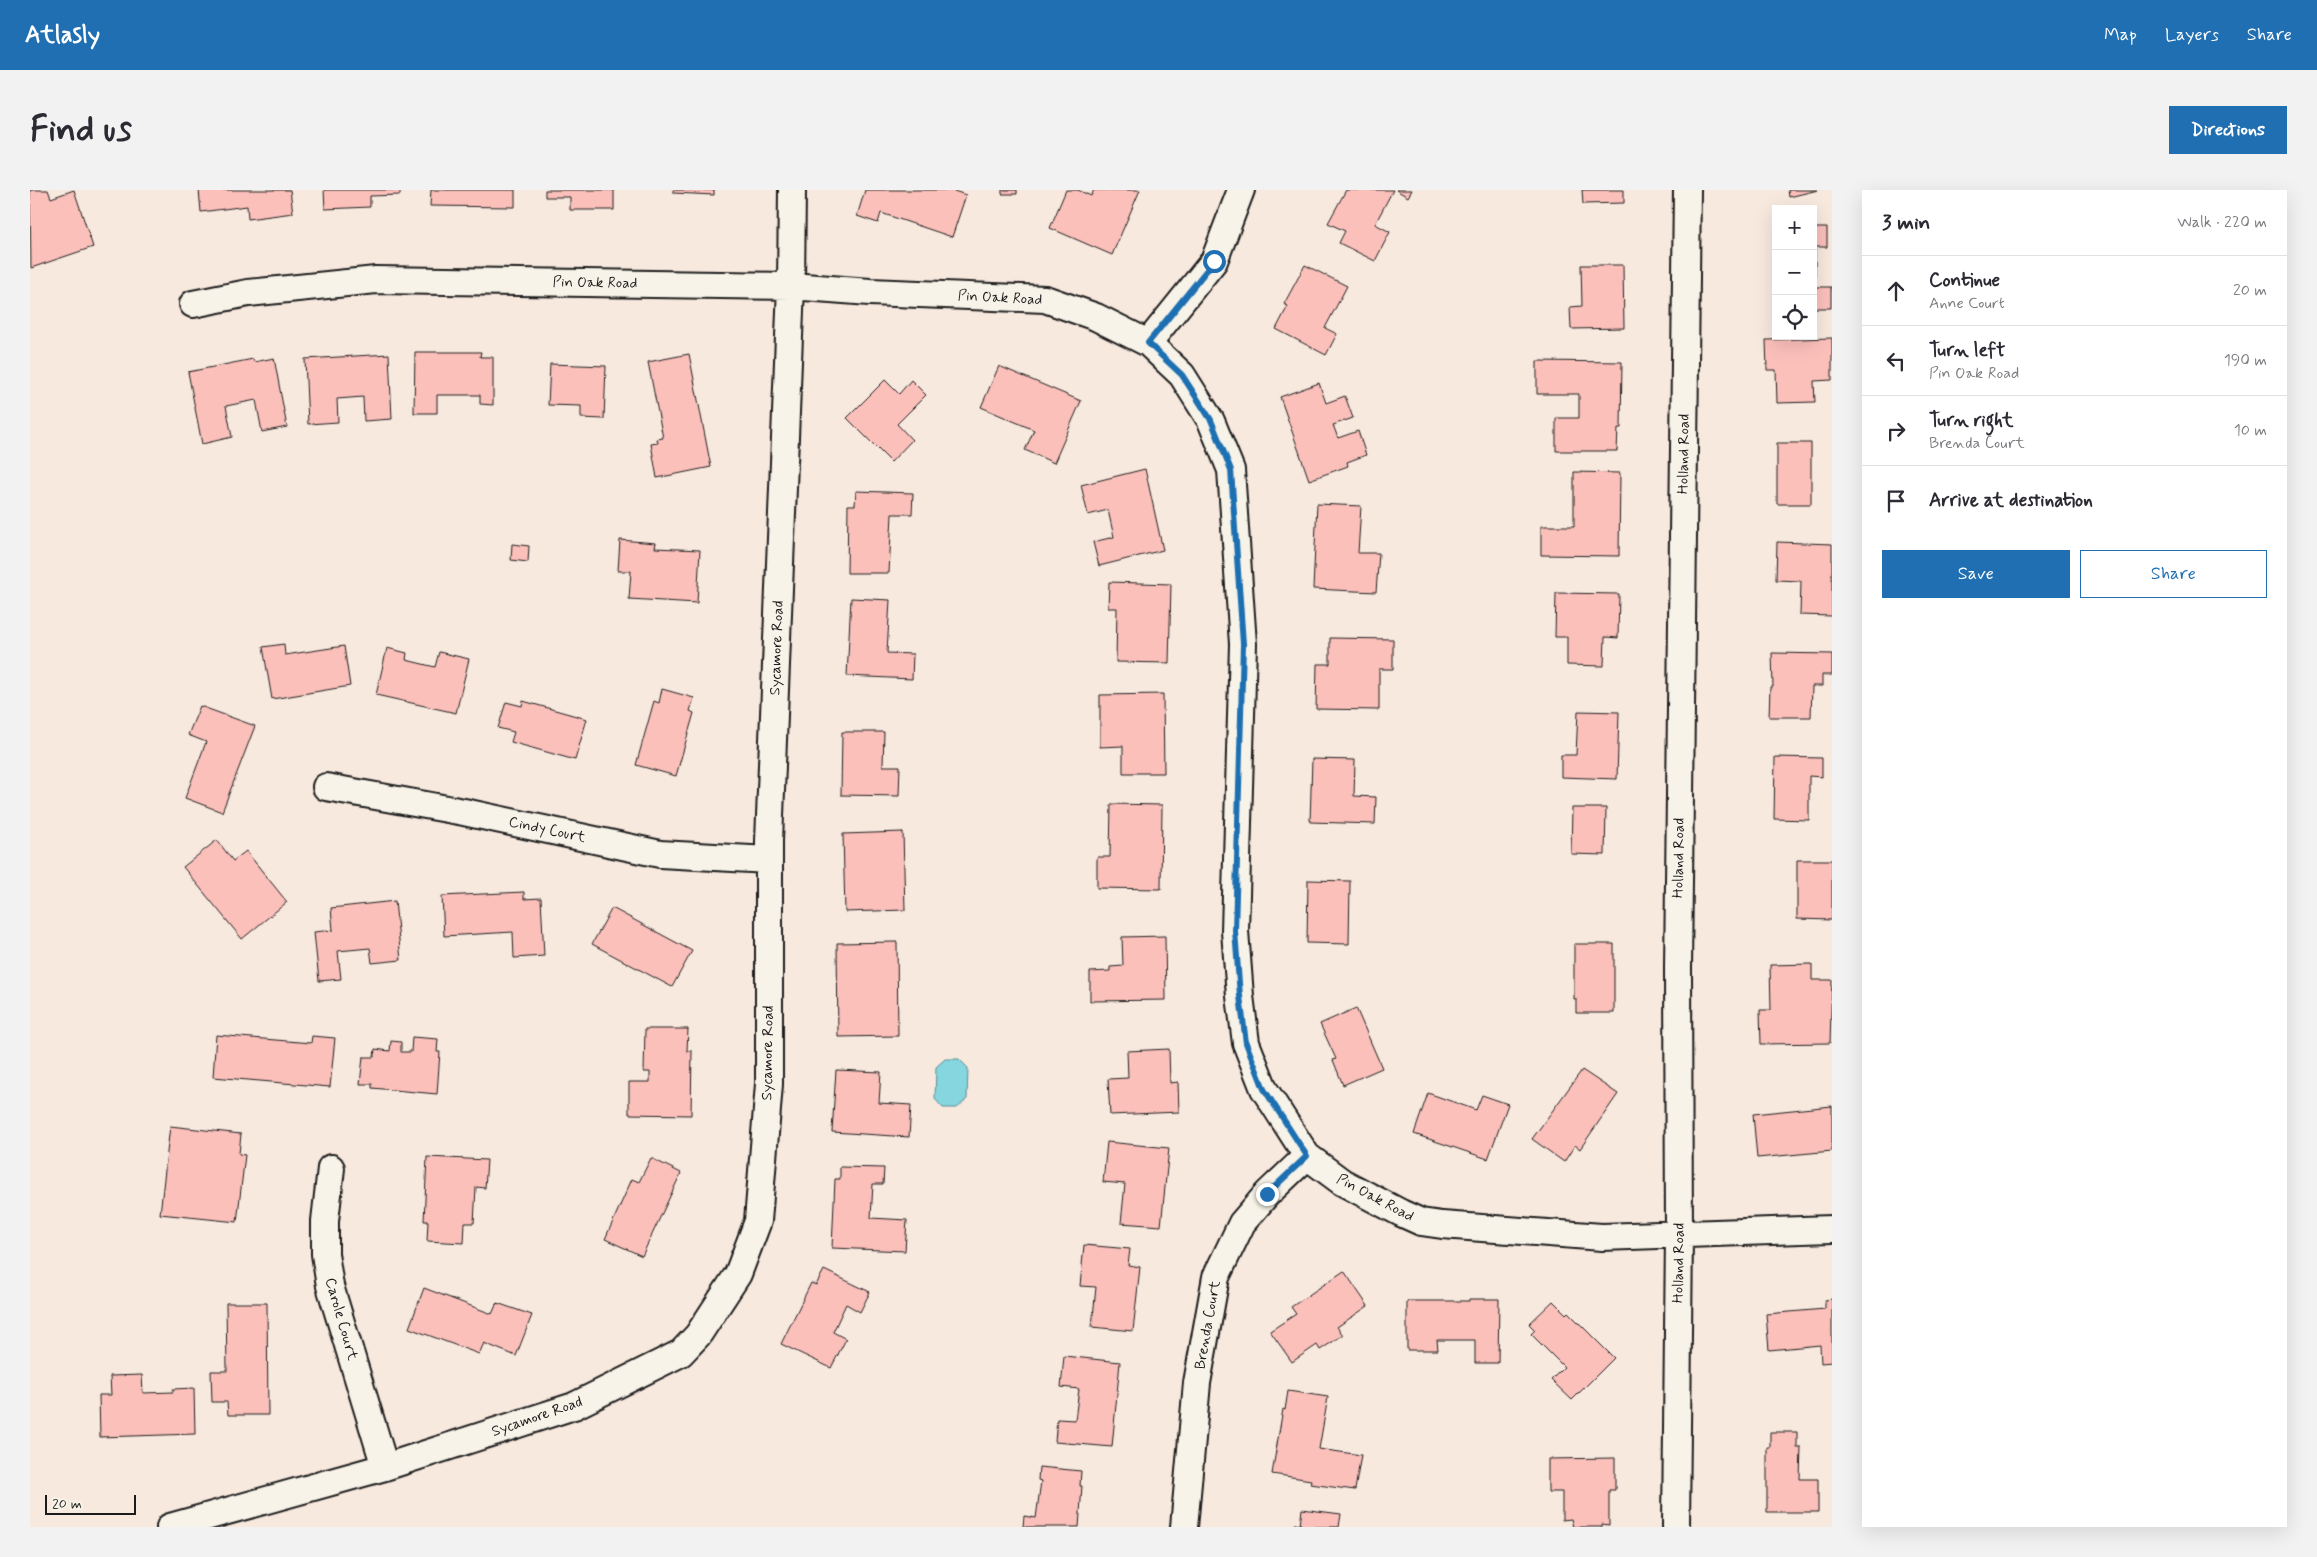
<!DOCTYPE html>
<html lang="en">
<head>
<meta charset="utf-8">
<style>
  :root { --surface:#fff; --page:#f2f2f3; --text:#2b2b33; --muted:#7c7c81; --line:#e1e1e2; --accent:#1f6fb2 }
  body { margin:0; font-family:Mynerve,sans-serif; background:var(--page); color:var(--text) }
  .controls { position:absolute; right:15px; top:15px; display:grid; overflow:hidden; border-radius:0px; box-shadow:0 5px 20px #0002 }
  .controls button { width:45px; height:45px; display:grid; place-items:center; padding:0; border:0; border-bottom:1px solid var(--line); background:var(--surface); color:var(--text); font:25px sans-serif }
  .scale { position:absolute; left:15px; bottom:12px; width:91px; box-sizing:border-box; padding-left:5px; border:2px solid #1c1c1c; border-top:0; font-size:14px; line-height:18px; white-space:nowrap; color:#1c1c1c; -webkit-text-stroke:4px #f7f3e8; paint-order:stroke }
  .stop { position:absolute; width:15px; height:15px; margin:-11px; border:4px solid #1f6fb2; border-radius:50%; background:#fff }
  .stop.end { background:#1f6fb2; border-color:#fff; box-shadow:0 1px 5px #0008 }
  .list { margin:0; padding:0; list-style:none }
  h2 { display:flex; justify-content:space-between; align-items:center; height:65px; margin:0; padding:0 20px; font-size:21px }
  h2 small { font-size:16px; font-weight:400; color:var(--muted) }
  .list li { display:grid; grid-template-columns:32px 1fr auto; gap:15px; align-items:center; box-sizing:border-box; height:70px; padding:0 20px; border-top:1px solid var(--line) }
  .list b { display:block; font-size:19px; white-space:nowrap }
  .list p { margin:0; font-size:16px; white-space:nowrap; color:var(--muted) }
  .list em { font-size:16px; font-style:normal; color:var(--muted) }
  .actions { display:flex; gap:10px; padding:15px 20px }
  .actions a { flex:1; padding:11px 0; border:1px solid var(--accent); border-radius:0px; text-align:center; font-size:18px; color:var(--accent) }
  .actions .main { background:var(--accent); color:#fff }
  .icon { flex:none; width:28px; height:28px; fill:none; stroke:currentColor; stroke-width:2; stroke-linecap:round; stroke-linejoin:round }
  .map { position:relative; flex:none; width:1802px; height:1337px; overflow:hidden; border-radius:0px }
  header { display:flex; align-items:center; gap:30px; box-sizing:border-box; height:70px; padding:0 25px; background:var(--accent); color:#fff }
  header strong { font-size:24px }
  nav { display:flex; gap:28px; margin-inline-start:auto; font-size:18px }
  .intro { display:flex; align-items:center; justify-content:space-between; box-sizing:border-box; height:120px; padding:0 30px }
  h1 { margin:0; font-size:35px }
  .button { padding:12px 22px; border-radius:0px; background:var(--accent); color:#fff; font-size:18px; font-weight:700 }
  main { display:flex; gap:30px; padding:0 30px }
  aside { flex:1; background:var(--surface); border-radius:0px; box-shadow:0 5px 20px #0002 }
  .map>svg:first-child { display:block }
</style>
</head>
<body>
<header>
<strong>Atlasly</strong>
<nav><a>Map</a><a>Layers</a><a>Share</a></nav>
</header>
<div class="intro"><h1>Find us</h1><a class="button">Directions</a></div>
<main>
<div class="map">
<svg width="1802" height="1337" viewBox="0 0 1802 1337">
  <rect width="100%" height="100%" fill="#f8e9df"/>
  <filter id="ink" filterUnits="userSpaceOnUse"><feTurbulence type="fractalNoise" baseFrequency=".02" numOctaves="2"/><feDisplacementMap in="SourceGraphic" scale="10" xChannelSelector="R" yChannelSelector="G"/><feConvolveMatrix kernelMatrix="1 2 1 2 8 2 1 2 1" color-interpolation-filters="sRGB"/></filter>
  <g filter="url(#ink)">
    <path fill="#85d6df" stroke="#5b8c91" d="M915 869H929L938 878 937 909 927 918H913L905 909 906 877Z"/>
    <path fill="#fcc0bb" stroke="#1c1c1c" d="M0 0H18L21 8 44 0 63 57 1 78Z
      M169 0H260L263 23 218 29 217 16 171 22Z
      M294 0H370V5L340 6V17L295 19Z
      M401 0H485V17L400 16Z
      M515 0H584V20H540V7H515Z
      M643 0H684V5L643 3Z
      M835 0H921L936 5 922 47 851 23 848 33 827 26Z
      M972 0H987V4H972Z
      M1036 0H1048L1061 6 1064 0H1110L1082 65 1020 38Z
      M1316 0H1363L1345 34 1360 42 1345 71 1309 53 1315 41 1298 33Z
      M1366 0H1382L1378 7Z
      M1552 0H1594V13L1553 14Z
      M1758 0H1788L1759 7Z
      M1783 38H1797V57H1785V97H1801V118H1783Z
      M1275 75 1317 96 1295 138 1307 144 1296 165 1246 139 1258 116 1254 114Z
      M1551 75H1593L1594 138 1541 139 1540 117 1552 116Z
      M1745 96H1746V118H1744Z
      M1802 148V190L1784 191 1785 212 1747 213 1746 180H1737L1736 150Z
      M385 162H451L450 167H463V215L450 214V205H407V223H384Z
      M359 164 362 229 334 231 333 207 307 209 308 232 278 234 275 169Z
      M659 164 681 277 627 288 621 254 628 253 627 249 633 248 618 172Z
      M244 168 257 237 232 242 226 210 196 216 202 247 172 254 158 182 223 169 224 172Z
      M1507 171 1592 172 1591 238H1588L1587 261H1526V228H1549V204H1507Z
      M520 174 576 176 574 229 551 228V216L518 215Z
      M969 176 1051 211 1024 273 995 260 1004 240 951 217Z
      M855 190 869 204 881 190 896 205 867 234 882 250 861 272 817 228Z
      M1289 193 1296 213 1315 206 1323 228 1303 235 1308 248 1328 241 1336 265 1317 272 1318 276 1279 290 1250 207Z
      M1747 253H1781V314H1747Z
      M1115 279 1133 360 1069 376 1063 352 1084 347 1078 320 1058 325 1051 295Z
      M1544 282 1590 283 1589 366 1511 365V336H1544Z
      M826 301 883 303 882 324H862L859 383H817L818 315H825Z
      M1287 314 1331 316 1328 363H1349L1346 402 1283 399Z
      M590 350 626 353 625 358 670 360 667 413 599 409 601 381H588Z
      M1747 352 1802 354V426L1770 425 1771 391 1746 390Z
      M482 354 499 356 498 372 481 370Z
      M1079 392 1141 394 1139 473 1086 472 1087 418H1078Z
      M1526 403 1589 404 1588 448 1575 447 1574 476 1537 475V447H1525Z
      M821 408 860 410 857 463 883 464 882 489 817 486Z
      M1300 448 1363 449V479H1349V520L1286 519 1287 474H1300Z
      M254 454 255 465 314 456 320 496 242 509 233 457Z
      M357 458 377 463 376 470 405 477 409 462 439 469 426 523 346 505Z
      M1742 463 1802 464V485H1792V496H1782L1781 527H1739L1740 497H1743Z
      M632 499 664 508 660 521 664 523 646 586 606 575 624 511 629 513Z
      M1133 504 1134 583H1093V556L1070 557V505Z
      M493 511 557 529 545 570 481 552 484 542 468 538 476 512 492 516Z
      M170 516 225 536 192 622 155 608 176 552 158 545Z
      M1548 521 1589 522 1587 589 1531 587V565H1546Z
      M812 542H854L853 576H870L869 606 811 605Z
      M1745 567 1792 568V587L1779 586V630L1744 629Z
      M1282 569 1325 570 1324 606 1346 607 1345 634 1280 632Z
      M1081 614 1132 615 1131 699 1067 698V667H1080Z
      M1542 618H1576L1575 665 1541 664Z
      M873 642 875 720 815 722 813 644Z
      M187 650 203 671 216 661 257 712 212 749 153 677Z
      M1767 670H1802V730L1767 729Z
      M1278 690 1320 691 1319 754 1277 753Z
      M494 702V709L511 708 514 766 484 768 483 742 414 746 412 706Z
      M365 711 371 770 342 773 340 758 308 761 311 789 289 791 284 742 303 740 301 718Z
      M582 718 662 761 642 797 562 754Z
      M1135 746 1136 810 1060 811V782L1080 781V777L1093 776 1092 747Z
      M867 752 868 846 808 847 807 753Z
      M1544 754H1584V823H1546V809H1544Z
      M1782 774V790H1802L1800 853 1731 854 1730 820H1741L1740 775Z
      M1326 818 1352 878 1313 895 1303 870 1306 869 1290 834Z
      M615 839H658L657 861H662L661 925 599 924V892H620V882H614Z
      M186 845 281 853 282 846 305 848 300 897 183 887Z
      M382 847 408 849 407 862H410L407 904 342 898V894H330L333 867H344L345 859 360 861 361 851 371 852V862H381Z
      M1139 859 1140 893 1148 892 1149 922 1080 925 1078 889 1098 888 1097 861Z
      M806 880 851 882 849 913 881 915 879 947 802 942Z
      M1552 880 1588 904 1550 959 1545 955 1534 972 1502 949Z
      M1398 903 1446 920 1452 905 1478 914 1458 969 1384 944Z
      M1802 916V961L1727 968 1723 924Z
      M140 936 211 944 209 964 215 965 207 1032 130 1024Z
      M1077 952 1139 958 1131 1036 1091 1033 1095 994 1073 992Z
      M397 967 457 970 455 998 446 997 444 1033H435L434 1053 397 1051 398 1031H394Z
      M621 968 651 983 612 1066 575 1049 602 989 609 992Z
      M810 977 854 978 853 994H843L841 1028 877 1030 875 1061 802 1058 805 989H810Z
      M1054 1055 1100 1059 1098 1075 1110 1077 1103 1141 1062 1137 1066 1097 1050 1096Z
      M794 1080 840 1102 830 1122 816 1114 803 1142 816 1149 801 1178 751 1154 781 1093 786 1095Z
      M1314 1081 1338 1116 1307 1137 1313 1145 1290 1160 1287 1155 1262 1172 1240 1141 1266 1124 1261 1117Z
      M394 1098 462 1124 467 1113 502 1125 486 1166 454 1153 449 1164 379 1138Z
      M1439 1109H1469L1468 1173H1445V1150H1407L1408 1160H1377V1111H1439Z
      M1802 1109V1172L1791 1173 1790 1155 1739 1160 1736 1124 1795 1119V1110Z
      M1523 1111 1536 1124 1538 1122 1584 1168 1542 1210 1521 1190 1534 1177 1501 1144 1505 1140 1499 1134Z
      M196 1113H237L238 1225H198L197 1212H182L181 1181H197Z
      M1034 1166 1090 1172 1082 1257 1025 1252 1027 1229 1045 1230 1049 1199 1031 1197Z
      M112 1185 113 1203 143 1202V1199L164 1198 165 1244 70 1247 69 1205H81L80 1186Z
      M1258 1201 1298 1207 1289 1259 1331 1265 1325 1300 1280 1294 1281 1290 1242 1284 1253 1219 1255 1220Z
      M1740 1242H1767V1257H1771L1770 1289H1788V1322H1737V1257H1740Z
      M1585 1268V1300H1579V1335L1572 1334V1337H1543L1541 1329 1532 1330V1302H1518V1269Z
      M1009 1277 1051 1281 1050 1296H1052L1049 1337H993L994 1326 1006 1328 1011 1291 1008 1290Z
      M1272 1319 1311 1324 1309 1337H1265V1334L1270 1335Z"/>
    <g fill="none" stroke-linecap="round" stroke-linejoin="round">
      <defs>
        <path id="street" d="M163 114 218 103 346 90 761 96 840 102 1015 109 1066 127 1118 153 1152 185 1181 231 1201 280 1213 454 1205 741 1210 806 1216 853 1234 899 1277 966 1312 992 1371 1023 1391 1032 1412 1035 1572 1047 1802 1039
          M1118 153 1184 71 1211 0
          M296 597 434 622 630 664 739 670
          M301 978 295 1031V1064L300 1096 355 1277
          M140 1337 355 1277 544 1216 651 1163 668 1145 708 1084 728 1031 739 894V651L761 96 762 0
          M1154 1337 1167 1193 1186 1087 1212 1033 1237 1004 1277 966
          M1646 1337 1649 1044 1648 778 1657 0"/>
      </defs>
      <use href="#street" stroke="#1c1c1c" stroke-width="30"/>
      <use href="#street" stroke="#f7f3e8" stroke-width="26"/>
    </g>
  </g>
  <g fill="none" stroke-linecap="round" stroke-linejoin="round" filter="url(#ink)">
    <path stroke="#1f6fb2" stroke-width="6" d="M1184 71 1118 153 1152 185 1181 230 1201 280 1213 454 1205 741 1210 806 1216 853 1234 899 1277 966 1237 1004"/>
  </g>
  <g text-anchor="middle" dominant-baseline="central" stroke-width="5" stroke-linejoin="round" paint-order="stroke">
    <g font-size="15" fill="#1c1c1c" stroke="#f7f3e8">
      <text transform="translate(565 93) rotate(1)">Pin Oak Road</text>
      <text transform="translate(970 108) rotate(3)">Pin Oak Road</text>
      <text transform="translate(1654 264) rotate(-89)">Holland Road</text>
      <text transform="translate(747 458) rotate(-88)">Sycamore Road</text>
      <text transform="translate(517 640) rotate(12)">Cindy Court</text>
      <text transform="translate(1649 668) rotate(-89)">Holland Road</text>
      <text transform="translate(738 863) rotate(-89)">Sycamore Road</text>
      <text transform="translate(1345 1008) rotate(28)">Pin Oak Road</text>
      <text transform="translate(1649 1073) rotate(-89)">Holland Road</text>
      <text transform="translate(311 1129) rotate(74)">Carole Court</text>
      <text transform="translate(1178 1135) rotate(-80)">Brenda Court</text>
      <text transform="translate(507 1227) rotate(-19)">Sycamore Road</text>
    </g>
  </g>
</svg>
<div class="controls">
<button>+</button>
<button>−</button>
<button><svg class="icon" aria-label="locate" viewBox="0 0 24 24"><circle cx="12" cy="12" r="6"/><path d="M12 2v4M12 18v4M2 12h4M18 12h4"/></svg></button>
</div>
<div class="scale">20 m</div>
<div class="stop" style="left:1184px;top:71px"></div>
<div class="stop end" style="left:1237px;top:1004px"></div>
</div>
<aside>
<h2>3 min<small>Walk · 220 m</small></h2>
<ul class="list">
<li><svg class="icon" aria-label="ahead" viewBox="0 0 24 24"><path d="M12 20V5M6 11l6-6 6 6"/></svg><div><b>Continue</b><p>Anne Court</p></div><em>20 m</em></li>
<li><svg class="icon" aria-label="left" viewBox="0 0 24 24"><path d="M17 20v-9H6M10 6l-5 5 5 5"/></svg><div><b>Turn left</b><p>Pin Oak Road</p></div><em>190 m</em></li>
<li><svg class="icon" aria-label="right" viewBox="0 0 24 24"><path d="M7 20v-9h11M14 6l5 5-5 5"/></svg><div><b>Turn right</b><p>Brenda Court</p></div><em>10 m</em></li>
<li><svg class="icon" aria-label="arrive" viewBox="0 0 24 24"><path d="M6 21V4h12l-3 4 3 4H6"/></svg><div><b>Arrive at destination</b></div></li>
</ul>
<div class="actions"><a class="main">Save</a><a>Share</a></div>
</aside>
</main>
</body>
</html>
